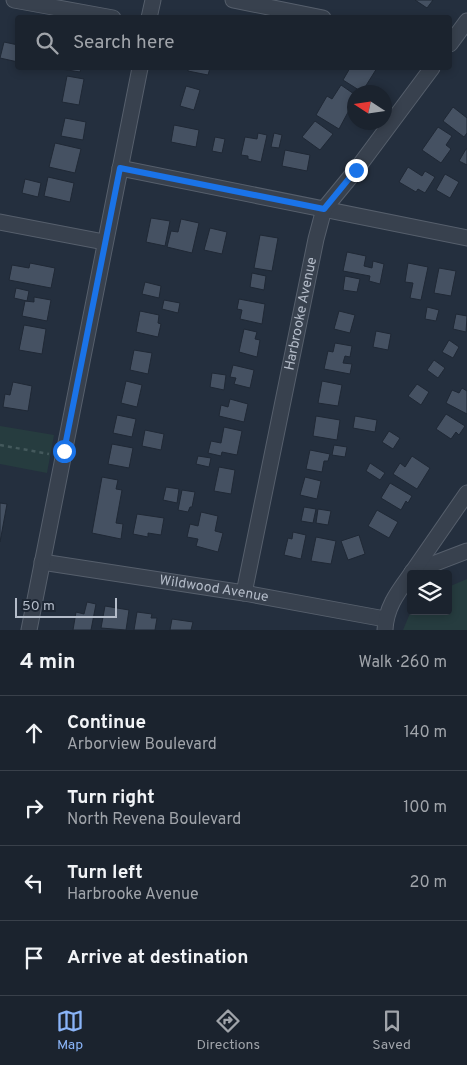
<!DOCTYPE html>
<html lang="en">
<head>
<meta charset="utf-8">
<style>
  :root { --surface:#1b232e; --page:#242b36; --text:#f1f3f6; --muted:#a0a4aa; --line:#39404a; --accent:#8ab4f8 }
  body { margin:0; font-family:Overpass,sans-serif; background:var(--page); color:var(--text) }
  .controls { position:absolute; right:15px; bottom:15px; display:grid; overflow:hidden; border-radius:5px; box-shadow:0 2px 8px #0003 }
  .controls button { width:45px; height:45px; display:grid; place-items:center; padding:0; border:0; border-bottom:1px solid var(--line); background:var(--surface); color:var(--text); font:25px sans-serif }
  .compass { position:absolute; left:347px; top:85px; width:45px; height:45px; border-radius:50%; background:var(--surface); box-shadow:0 2px 8px #0003; rotate:282deg }
  .scale { position:absolute; left:15px; bottom:12px; width:102px; box-sizing:border-box; padding-left:5px; border:2px solid #b4bcc9; border-top:0; font-size:14px; line-height:18px; white-space:nowrap; color:#b4bcc9; -webkit-text-stroke:4px #1d2633; paint-order:stroke }
  .stop { position:absolute; width:15px; height:15px; margin:-11px; border:4px solid #1a73e8; border-radius:50%; background:#fff }
  .stop.end { background:#1a73e8; border-color:#fff; box-shadow:0 1px 5px #0008 }
  .list { margin:0; padding:0; list-style:none }
  h2 { display:flex; justify-content:space-between; align-items:center; height:65px; margin:0; padding:0 20px; font-size:21px }
  h2 small { font-size:16px; font-weight:400; color:var(--muted) }
  .list li { display:grid; grid-template-columns:32px 1fr auto; gap:15px; align-items:center; box-sizing:border-box; height:75px; padding:0 20px; border-top:1px solid var(--line) }
  .list b { display:block; font-size:19px; white-space:nowrap }
  .list p { margin:0; font-size:16px; white-space:nowrap; color:var(--muted) }
  .list em { font-size:16px; font-style:normal; color:var(--muted) }
  .icon { flex:none; width:28px; height:28px; fill:none; stroke:currentColor; stroke-width:2; stroke-linecap:round; stroke-linejoin:round }
  .map { position:relative; flex:none; width:467px; height:630px; overflow:hidden }
  .search { position:absolute; background:var(--surface); box-shadow:0 2px 8px #0003; left:15px; right:15px; top:15px; height:55px; display:flex; align-items:center; gap:12px; box-sizing:border-box; padding:0 18px; border-radius:5px; color:var(--muted); font-size:19px }
  .sheet { height:365px; background:var(--surface) }
  nav { display:flex; justify-content:space-around; align-items:center; box-sizing:border-box; height:70px; border-top:1px solid var(--line); background:var(--surface); font-size:14px; color:var(--muted) }
  nav a { display:grid; justify-items:center; gap:2px }
  nav .on { color:var(--accent) }
  .map>svg:first-child { display:block }
</style>
</head>
<body>
<div class="map">
<svg width="467" height="630" viewBox="0 0 467 630">
  <rect width="100%" height="100%" fill="#242f3e"/>
  <path fill="#263c3f" d="M0 426 54 435 47 473 0 464Z
    M467 579V630H403L411 611H448V587Z"/>
  <path fill="#455162" stroke="#1f2835" d="M415 0H433L427 8Z
    M4 42 18 45V62L0 58Z
    M55 68H81L80 72Z
    M188 68H210L208 75 188 71Z
    M350 68H377L362 92 343 80Z
    M67 76 84 79 79 105 62 102Z
    M341 85 354 94V101L339 129 316 115 327 96 332 99Z
    M186 86 200 90 194 110 180 106Z
    M453 107 467 118V133L464 137 443 121Z
    M65 118 86 122 83 140 61 136Z
    M315 121 333 134 320 150 302 137Z
    M174 125 199 130 196 147 171 142Z
    M438 127 452 136 446 145 451 149 441 163 422 150Z
    M258 133 267 135 261 162 248 159V156L241 155 245 137 257 139Z
    M274 133 282 135 279 148 271 147Z
    M215 137 225 139 222 153 212 151Z
    M55 143 81 149 75 173 49 167Z
    M466 149H467V165L459 161Z
    M285 150 310 155 307 171 282 166Z
    M408 167 422 176 425 171 435 177 425 193 418 189 416 192 399 182Z
    M445 174 459 182 450 198 436 190Z
    M48 177 74 183 70 202 44 196Z
    M25 179 41 183 38 197 22 193Z
    M151 218 170 221 165 246 146 242Z
    M181 219 199 223 192 253 167 247 171 231 178 232Z
    M210 228 227 232 222 254 204 250Z
    M260 235 278 238 272 271 254 268Z
    M347 252 366 256 364 266 372 268 373 261 384 264 380 284 369 281 370 276 343 271Z
    M30 263 55 268 51 288 9 280 12 265 29 268Z
    M408 263 428 267 421 300 410 298 413 283 405 282Z
    M439 268 456 271 451 296 434 293Z
    M252 273 266 276 264 290 250 287Z
    M345 276 360 279 357 292 343 290Z
    M145 282 161 286 159 298 142 294Z
    M16 288 29 291 27 301 14 298Z
    M34 297 51 300 47 321 22 316 25 301 34 302Z
    M239 299 265 304 262 324 240 319 242 310 237 309Z
    M164 300 180 303 178 313 162 309Z
    M427 307 439 310 436 321 425 319Z
    M140 311 159 315 158 323 161 324 158 337 136 332Z
    M339 311 355 315 350 333 334 329Z
    M456 314 467 316 466 332 453 329Z
    M24 325 46 329 42 354 19 350Z
    M244 329 257 332 255 339 260 340 257 357 239 352Z
    M376 331 391 334 388 350 373 347Z
    M449 340 459 347 453 358 442 352Z
    M335 343 352 346 350 357 345 356 343 363 352 364 350 374 324 369 328 351 333 352Z
    M134 350 152 353 148 374 130 370Z
    M434 360 445 368 438 378 427 370Z
    M233 365 254 370 250 388 234 384 236 378 230 377Z
    M212 373 226 375 224 390 210 387Z
    M126 381 142 385 137 407 121 403Z
    M322 381 342 385 338 406 318 403Z
    M13 382 32 386 28 411 3 407 5 394 10 395Z
    M417 384 429 392 421 405 408 396Z
    M462 388 467 391V414L446 403 452 390 459 393Z
    M230 399 248 404 244 422 219 416 221 405 228 407Z
    M446 414 465 426 459 435 456 432 451 439 436 429Z
    M117 415 136 419 132 437 113 433Z
    M316 416 340 420 337 440 313 436Z
    M355 416 377 420 375 432 353 428Z
    M224 427 242 431 237 455 222 452 221 456 208 453 211 441 221 443Z
    M145 430 164 434 161 450 142 446Z
    M389 431 400 438 393 449 382 442Z
    M112 444 133 448 129 468 108 464Z
    M334 445 347 447 345 457 332 455Z
    M310 450 330 454 328 461H324L322 472 306 469Z
    M198 456 211 458 209 467 196 464Z
    M412 456 430 468 417 489 393 474 400 463 405 467Z
    M370 463 385 473 380 480 366 471Z
    M219 467 235 470 231 494 214 491Z
    M102 477 118 480 116 489 122 490 116 523 123 524 121 539 92 533Z
    M305 477 321 481 317 499 300 495Z
    M390 483 412 496 408 503 406 501 401 510 381 498Z
    M166 487 179 489 177 503 163 500Z
    M182 490 195 492 192 507H190L188 512 178 510Z
    M0 503 7 504 0 542Z
    M304 507 316 509 313 523 301 521Z
    M318 509 331 511 328 525 316 523Z
    M377 510 398 522 389 538 368 526Z
    M201 512 218 516 215 531 223 533 218 552 196 546 198 539 187 537 190 524 198 526Z
    M137 514 164 518 161 535 148 533V537L133 534Z
    M293 532 306 535 301 559 284 555 288 538 292 539Z
    M359 535 365 554 348 560 341 541Z
    M316 537 336 541 331 564 311 561Z
    M87 602 96 604 91 630H73L76 612 84 614Z
    M105 606 129 610 126 630 101 628Z
    M137 612 152 614 151 618H157L155 630H134Z
    M172 619 193 622 191 630H170Z"/>
  <g fill="none" stroke-linecap="round" stroke-linejoin="round">
    <defs>
      <g id="minor">
        <path d="M14 0 113 18"/>
        <path d="M233 0 323 18"/>
        <path d="M149 18 153 0"/>
        <path d="M450 44 467 21"/>
        <path d="M120 168 467 238"/>
        <path d="M0 222 104 242"/>
        <path id="s1" d="M42 562 244 593 385 619"/>
        <path d="M412 572 467 551"/>
        <path d="M411 574 467 493"/>
        <path id="s2" d="M244 593 316 239 324 209 356 170 432 68"/>
        <path d="M29 630 140 68"/>
        <path d="M385 630C386 607 398 592 411 574"/>
      </g>
    </defs>
    <use href="#minor" stroke="#565f6c" stroke-width="17"/>
    <path stroke="#44595c" stroke-width="2.5" stroke-dasharray="4 4" stroke-linecap="butt" d="M0 445 49 454"/>
    <use href="#minor" stroke="#38414e" stroke-width="15"/>
  </g>
  <g fill="none" stroke-linecap="round" stroke-linejoin="round">
    <path stroke="#1a73e8" stroke-width="6" d="M64 451 120 168 324 209 356 170"/>
  </g>
  <g text-anchor="middle" dominant-baseline="central" stroke-width="4" stroke-linejoin="round" paint-order="stroke">
    <g font-size="14" fill="#b4bcc9" stroke="#1d2633">
      <text stroke="none"><textPath href="#s2" startOffset="285">Harbrooke Avenue</textPath></text>
      <text stroke="none"><textPath href="#s1" startOffset="174">Wildwood Avenue</textPath></text>
    </g>
  </g>
</svg>
<div class="controls">
<button><svg class="icon" aria-label="layers" viewBox="0 0 24 24"><path d="M12 4l9 5-9 5-9-5zM3 14l9 5 9-5"/></svg></button>
</div>
<svg class="compass" viewBox="-18 -18 36 36"><path d="M0-13l5 13h-10z" fill="#e53935"/><path d="M0 13l5-13h-10z" fill="#a0a4aa"/></svg>
<div class="scale">50 m</div>
<div class="stop" style="left:64px;top:451px"></div>
<div class="stop end" style="left:356px;top:170px"></div>
<div class="search"><svg class="icon" aria-label="search" viewBox="0 0 24 24"><circle cx="10" cy="10" r="6"/><path d="M15 15l6 6"/></svg>Search here</div>
</div>
<section class="sheet">
<h2>4 min<small>Walk · 260 m</small></h2>
<ul class="list">
<li><svg class="icon" aria-label="ahead" viewBox="0 0 24 24"><path d="M12 20V5M6 11l6-6 6 6"/></svg><div><b>Continue</b><p>Arborview Boulevard</p></div><em>140 m</em></li>
<li><svg class="icon" aria-label="right" viewBox="0 0 24 24"><path d="M7 20v-9h11M14 6l5 5-5 5"/></svg><div><b>Turn right</b><p>North Revena Boulevard</p></div><em>100 m</em></li>
<li><svg class="icon" aria-label="left" viewBox="0 0 24 24"><path d="M17 20v-9H6M10 6l-5 5 5 5"/></svg><div><b>Turn left</b><p>Harbrooke Avenue</p></div><em>20 m</em></li>
<li><svg class="icon" aria-label="arrive" viewBox="0 0 24 24"><path d="M6 21V4h12l-3 4 3 4H6"/></svg><div><b>Arrive at destination</b></div></li>
</ul>
</section>
<nav>
<a class="on"><svg class="icon" aria-label="map" viewBox="0 0 24 24"><path d="M3 6l6-2 6 2 6-2v14l-6 2-6-2-6 2zM9 4v14M15 6v14"/></svg>Map</a>
<a><svg class="icon" aria-label="directions" viewBox="0 0 24 24"><path d="M12 3l9 9-9 9-9-9zM9 14v-3h6M13 9l2 2-2 2"/></svg>Directions</a>
<a><svg class="icon" aria-label="saved" viewBox="0 0 24 24"><path d="M7 4h10v16l-5-4-5 4z"/></svg>Saved</a>
</nav>
</body>
</html>
